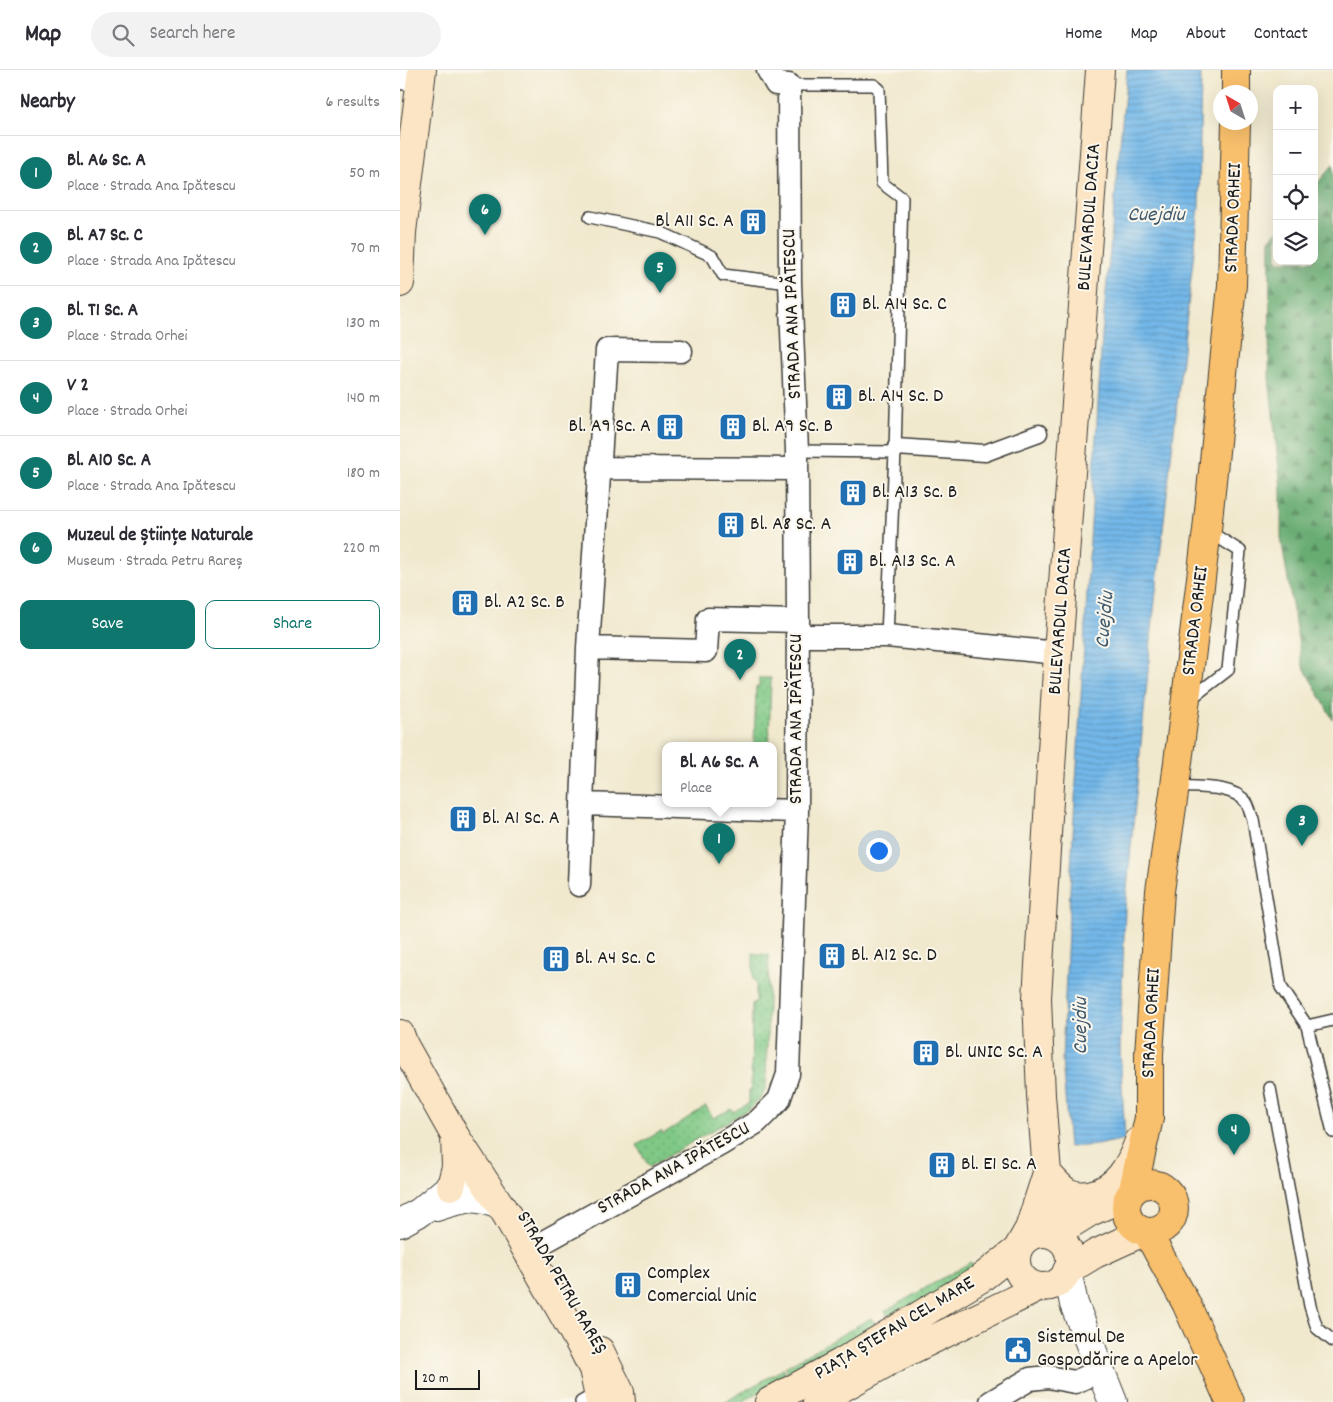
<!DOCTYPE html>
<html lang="en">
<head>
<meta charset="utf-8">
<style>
  :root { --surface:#fff; --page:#f2f2f3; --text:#2b2b33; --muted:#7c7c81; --line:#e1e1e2; --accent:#0f766e }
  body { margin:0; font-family:Dekko,sans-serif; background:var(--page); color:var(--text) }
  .controls { position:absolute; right:15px; top:15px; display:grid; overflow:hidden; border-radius:10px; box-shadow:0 5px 20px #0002 }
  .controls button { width:45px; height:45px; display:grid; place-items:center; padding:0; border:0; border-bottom:1px solid var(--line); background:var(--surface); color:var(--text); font:25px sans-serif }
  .compass { position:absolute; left:813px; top:15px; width:45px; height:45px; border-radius:50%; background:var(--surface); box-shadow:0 5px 20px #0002; rotate:321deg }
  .scale { position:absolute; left:15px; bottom:12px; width:65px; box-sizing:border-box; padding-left:5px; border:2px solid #1c1c1c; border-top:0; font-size:14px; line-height:18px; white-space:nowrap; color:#1c1c1c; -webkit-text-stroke:4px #fbf7ec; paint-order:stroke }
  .you { position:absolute; left:478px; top:780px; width:18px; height:18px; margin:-12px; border:4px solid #fff; border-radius:50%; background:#1a73e8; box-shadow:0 0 0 8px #1a73e833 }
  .badge { display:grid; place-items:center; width:32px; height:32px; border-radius:50%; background:var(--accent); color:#fff; font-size:16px; font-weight:700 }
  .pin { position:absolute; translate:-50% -41px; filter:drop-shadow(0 1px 2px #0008) }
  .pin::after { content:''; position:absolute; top:26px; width:18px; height:15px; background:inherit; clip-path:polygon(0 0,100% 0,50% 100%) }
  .popup { position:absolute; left:262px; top:672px; width:115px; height:65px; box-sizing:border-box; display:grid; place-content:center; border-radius:10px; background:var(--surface); filter:drop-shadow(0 1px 4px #0005); font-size:16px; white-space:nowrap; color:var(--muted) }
  .popup b { font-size:19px; color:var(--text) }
  .popup::after { content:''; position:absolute; left:50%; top:100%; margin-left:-10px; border:10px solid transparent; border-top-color:var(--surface) }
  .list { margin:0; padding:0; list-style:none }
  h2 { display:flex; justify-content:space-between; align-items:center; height:65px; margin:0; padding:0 20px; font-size:21px }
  h2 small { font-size:16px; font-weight:400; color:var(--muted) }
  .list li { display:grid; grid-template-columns:32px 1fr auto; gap:15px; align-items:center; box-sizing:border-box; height:75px; padding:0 20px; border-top:1px solid var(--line) }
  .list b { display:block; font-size:19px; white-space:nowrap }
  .list p { margin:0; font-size:16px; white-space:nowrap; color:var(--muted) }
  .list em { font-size:16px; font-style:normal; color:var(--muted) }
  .actions { display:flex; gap:10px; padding:15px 20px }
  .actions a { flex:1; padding:11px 0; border:1px solid var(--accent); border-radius:10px; text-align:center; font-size:18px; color:var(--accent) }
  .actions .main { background:var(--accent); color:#fff }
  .icon { flex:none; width:28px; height:28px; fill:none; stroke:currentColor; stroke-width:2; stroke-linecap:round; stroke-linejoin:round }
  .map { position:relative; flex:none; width:933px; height:1332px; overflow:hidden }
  header { display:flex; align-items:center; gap:30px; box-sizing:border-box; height:70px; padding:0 25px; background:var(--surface); border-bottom:1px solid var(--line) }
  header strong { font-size:24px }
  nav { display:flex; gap:28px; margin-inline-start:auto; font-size:18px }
  .search { width:350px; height:45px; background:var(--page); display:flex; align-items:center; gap:12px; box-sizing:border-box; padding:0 18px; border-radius:28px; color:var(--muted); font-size:19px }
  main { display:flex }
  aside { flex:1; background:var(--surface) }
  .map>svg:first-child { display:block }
</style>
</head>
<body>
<header>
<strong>Map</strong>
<div class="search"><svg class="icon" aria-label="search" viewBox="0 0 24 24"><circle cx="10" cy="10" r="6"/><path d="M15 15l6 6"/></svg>Search here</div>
<nav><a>Home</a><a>Map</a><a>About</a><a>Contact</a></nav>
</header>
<main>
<aside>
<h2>Nearby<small>6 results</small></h2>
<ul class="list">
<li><span class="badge">1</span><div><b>Bl. A6 Sc. A</b><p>Place · Strada Ana Ipătescu</p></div><em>50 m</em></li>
<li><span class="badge">2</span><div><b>Bl. A7 Sc. C</b><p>Place · Strada Ana Ipătescu</p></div><em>70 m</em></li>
<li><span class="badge">3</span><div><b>Bl. T1 Sc. A</b><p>Place · Strada Orhei</p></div><em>130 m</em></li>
<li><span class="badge">4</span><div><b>V 2</b><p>Place · Strada Orhei</p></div><em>140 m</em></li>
<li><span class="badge">5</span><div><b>Bl. A10 Sc. A</b><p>Place · Strada Ana Ipătescu</p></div><em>180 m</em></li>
<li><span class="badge">6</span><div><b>Muzeul de Științe Naturale</b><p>Museum · Strada Petru Rareș</p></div><em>220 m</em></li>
</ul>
<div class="actions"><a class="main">Save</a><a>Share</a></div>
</aside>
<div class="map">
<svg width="933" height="1332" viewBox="0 0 933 1332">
  <defs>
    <pattern id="grass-dots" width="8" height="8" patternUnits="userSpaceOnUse" patternTransform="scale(1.25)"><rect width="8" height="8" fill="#7fc885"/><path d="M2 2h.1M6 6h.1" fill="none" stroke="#6dab72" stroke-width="1.8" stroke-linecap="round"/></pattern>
    <pattern id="forest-firs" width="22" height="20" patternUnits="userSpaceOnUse" patternTransform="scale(1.25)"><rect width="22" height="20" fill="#67ac72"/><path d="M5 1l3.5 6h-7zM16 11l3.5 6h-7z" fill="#548b5d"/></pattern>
    <pattern id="water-rules" width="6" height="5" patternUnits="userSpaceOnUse" patternTransform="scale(1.25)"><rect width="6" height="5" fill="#73b8e9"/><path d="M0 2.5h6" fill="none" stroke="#5e95bc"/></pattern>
  </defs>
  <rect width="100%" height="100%" fill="#fbf7ec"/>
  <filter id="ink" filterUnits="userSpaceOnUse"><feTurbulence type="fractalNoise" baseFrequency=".02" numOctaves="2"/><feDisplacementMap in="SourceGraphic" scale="10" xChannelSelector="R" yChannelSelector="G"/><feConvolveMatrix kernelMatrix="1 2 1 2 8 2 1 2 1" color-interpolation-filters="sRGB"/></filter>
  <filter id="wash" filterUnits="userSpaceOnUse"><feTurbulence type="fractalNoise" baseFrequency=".0096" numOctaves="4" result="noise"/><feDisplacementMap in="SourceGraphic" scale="20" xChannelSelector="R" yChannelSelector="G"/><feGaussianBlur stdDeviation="1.12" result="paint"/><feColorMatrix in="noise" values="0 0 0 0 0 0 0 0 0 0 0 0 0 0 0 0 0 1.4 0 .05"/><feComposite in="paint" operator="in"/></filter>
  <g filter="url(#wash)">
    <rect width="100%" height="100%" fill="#f1e9ce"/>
    <path fill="url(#grass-dots)" stroke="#4e7250" d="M359 608H371L369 675H354L356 617H359Z
      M353 883 369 885 366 1018 361 1028 351 1038 249 1097 237 1075 261 1061 263 1064 306 1036 313 1048 331 1039 333 1042 349 1033V1020H351L352 934 356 933V911L353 910Z
      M571 1192 576 1200 490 1249 485 1241Z
      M471 1248 476 1255 389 1305 385 1297Z
      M383 1299 387 1306 342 1332H325Z"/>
    <path fill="url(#forest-firs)" stroke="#426447" d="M933 95V650L902 594 881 468V418L869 308 870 169 877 161V191H914V117Z"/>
    <path fill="url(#water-rules)" stroke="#486a82" d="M727 0H801L799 137 753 549 725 839 720 979 725 1069 697 1075 669 1077 662 989 671 798 702 265Z"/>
  </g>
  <g filter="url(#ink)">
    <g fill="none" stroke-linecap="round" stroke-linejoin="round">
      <defs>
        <path id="service" d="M389 15H474L479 19 482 113 502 128 495 382 397 381
          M190 147 260 162 312 186 323 205 390 213
          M487 566 495 382
          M789 630 828 600 840 481 808 461
          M775 716C796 718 832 714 846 732 849 737 851 745 853 750L881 917 907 956 933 1062
          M907 956 933 950
          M870 1018 910 1236 917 1258 933 1271
          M181 1332 198 1322"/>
        <path id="pedestrian" d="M496 377 585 383 639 363"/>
        <path id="minor" d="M0 8 20 10
          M199 398 397 399
          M397 566H487L658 583
          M188 578 207 280 281 281
          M183 734 397 741
          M179 815 188 578 306 581 308 549 398 551
          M140 1174 321 1074 357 1052 379 1030 388 1004 397 741 398 551 397 381 390 213 389 15 376 14 368 0
          M591 1332 630 1309 648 1307 675 1312 701 1300"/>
        <path id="tertiary" d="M36 1137C63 1129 74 1123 101 1136
          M0 1153 20 1142 51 1116 72 1107
          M667 1201 674 1234 713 1332"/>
        <path id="secondary" d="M0 213 2 162 22 0
          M0 964 4 975 55 1066 106 1144 183 1279 193 1299 200 1332
          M647 1103C653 1109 659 1117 667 1122 674 1126 681 1126 689 1125 717 1120 730 1096 739 1071
          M51 1116 56 1097 55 1066
          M616 1190a27 27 0 1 1 54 0a27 27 0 1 1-54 0Z
          M653 1165 657 1137 647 1103 641 1025 637 928 658 583 700 0
          M653 1165 690 1142 720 1129
          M667 1201 695 1184 743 1162
          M200 1281 220 1322 221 1332
          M369 1332 440 1293 580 1209 617 1180 629 1159 647 1103
          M417 1332 497 1287 640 1217"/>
        <path id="primary" d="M836 0V22
          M726 1138a24 24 0 1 1 48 0a24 24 0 1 1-48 0Z
          M733 1120 749 1048V984L760 821 775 716 807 460 832 215 836 52
          M747 1162 786 1233 830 1332"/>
      </defs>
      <use href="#service" stroke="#3c3b37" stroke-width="14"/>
      <use href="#pedestrian" stroke="#3c3b37" stroke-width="19"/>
      <use href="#minor" stroke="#3c3b37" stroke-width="25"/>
      <use href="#tertiary" stroke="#3c3b37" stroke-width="30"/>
      <use href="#secondary" stroke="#3c3b37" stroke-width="30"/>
      <use href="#primary" stroke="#3c3b37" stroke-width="30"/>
      <use href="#service" stroke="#fff" stroke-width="11"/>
      <use href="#pedestrian" stroke="#fff" stroke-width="16"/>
      <use href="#minor" stroke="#fff" stroke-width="22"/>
      <use href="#tertiary" stroke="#fff" stroke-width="28"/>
      <use href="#secondary" stroke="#fce5c4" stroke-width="28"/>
      <use href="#primary" stroke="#f8bf6c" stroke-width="28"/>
    </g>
  </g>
  <defs>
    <symbol id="building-square" viewBox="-11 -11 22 22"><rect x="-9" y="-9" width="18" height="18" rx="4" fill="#1f6fb2" stroke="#fbf7ec"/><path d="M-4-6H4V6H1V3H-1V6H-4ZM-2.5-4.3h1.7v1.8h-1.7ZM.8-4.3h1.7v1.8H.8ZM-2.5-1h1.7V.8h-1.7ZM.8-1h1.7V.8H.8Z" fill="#fff"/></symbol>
    <symbol id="civic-square" viewBox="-11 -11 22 22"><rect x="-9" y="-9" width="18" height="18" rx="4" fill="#1f6fb2" stroke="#fbf7ec"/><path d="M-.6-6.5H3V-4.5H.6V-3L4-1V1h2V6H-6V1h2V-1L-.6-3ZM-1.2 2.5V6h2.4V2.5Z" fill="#fff"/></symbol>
  </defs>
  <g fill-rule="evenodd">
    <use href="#building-square" x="337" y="136" width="32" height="32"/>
    <use href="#building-square" x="427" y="219" width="32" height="32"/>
    <use href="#building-square" x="423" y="311" width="32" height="32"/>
    <use href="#building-square" x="254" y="341" width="32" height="32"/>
    <use href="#building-square" x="317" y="341" width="32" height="32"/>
    <use href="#building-square" x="437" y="407" width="32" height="32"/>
    <use href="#building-square" x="315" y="439" width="32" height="32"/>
    <use href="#building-square" x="434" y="476" width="32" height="32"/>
    <use href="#building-square" x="49" y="517" width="32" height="32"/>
    <use href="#building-square" x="47" y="733" width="32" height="32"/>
    <use href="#building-square" x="416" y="870" width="32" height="32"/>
    <use href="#building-square" x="140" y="873" width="32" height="32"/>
    <use href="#building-square" x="510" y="967" width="32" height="32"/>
    <use href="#building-square" x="526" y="1079" width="32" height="32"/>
    <use href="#building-square" x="212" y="1199" width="32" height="32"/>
    <use href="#civic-square" x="602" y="1264" width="32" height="32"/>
  </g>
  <g text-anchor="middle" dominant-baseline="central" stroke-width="4" stroke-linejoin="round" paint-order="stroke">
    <g font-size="20" fill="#1c1c1c" stroke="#fbf7ec">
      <text transform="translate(690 147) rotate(-86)">BULEVARDUL DACIA</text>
      <text transform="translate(834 148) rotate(-88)">STRADA ORHEI</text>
      <text transform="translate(393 244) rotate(-92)">STRADA ANA IPĂTESCU</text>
      <text transform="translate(661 551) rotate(-86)">BULEVARDUL DACIA</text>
      <text transform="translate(796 551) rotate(-83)">STRADA ORHEI</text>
      <text transform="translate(397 649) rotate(-90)">STRADA ANA IPĂTESCU</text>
      <text transform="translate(752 953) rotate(-87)">STRADA ORHEI</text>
      <text transform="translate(274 1099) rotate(-29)">STRADA ANA IPĂTESCU</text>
      <text transform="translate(161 1213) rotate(60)">STRADA PETRU RAREȘ</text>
      <text transform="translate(495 1259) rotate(-31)">PIAȚA ȘTEFAN CEL MARE</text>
    </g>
    <g font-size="20" fill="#1c1c1c" stroke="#fbf7ec" text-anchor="start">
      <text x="334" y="152" text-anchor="end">Bl A11 Sc. A</text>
      <text x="462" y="235">Bl. A14 Sc. C</text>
      <text x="458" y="327">Bl. A14 Sc. D</text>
      <text x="251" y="357" text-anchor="end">Bl. A9 Sc. A</text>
      <text x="352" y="357">Bl. A9 Sc. B</text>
      <text x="472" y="423">Bl. A13 Sc. B</text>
      <text x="350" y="455">Bl. A8 Sc. A</text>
      <text x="469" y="492">Bl. A13 Sc. A</text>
      <text x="84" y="533">Bl. A2 Sc. B</text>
      <text x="82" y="749">Bl. A1 Sc. A</text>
      <text x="451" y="886">Bl. A12 Sc. D</text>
      <text x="175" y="889">Bl. A4 Sc. C</text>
      <text x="545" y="983">Bl. UNIC Sc. A</text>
      <text x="561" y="1095">Bl. E1 Sc. A</text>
      <text x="247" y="1204">Complex<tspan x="247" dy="23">Comercial Unic</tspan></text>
      <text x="637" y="1268">Sistemul De<tspan x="637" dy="23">Gospodărire a Apelor</tspan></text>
    </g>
    <g font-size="21" font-style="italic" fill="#3f5a6e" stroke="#fbf7ec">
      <text x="756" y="146">Cuejdiu</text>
      <text transform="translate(706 550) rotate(-85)">Cuejdiu</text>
      <text transform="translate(682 956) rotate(-90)">Cuejdiu</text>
    </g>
  </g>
</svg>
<div class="controls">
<button>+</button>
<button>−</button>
<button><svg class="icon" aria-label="locate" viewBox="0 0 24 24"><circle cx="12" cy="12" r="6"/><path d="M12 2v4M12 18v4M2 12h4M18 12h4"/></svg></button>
<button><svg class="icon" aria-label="layers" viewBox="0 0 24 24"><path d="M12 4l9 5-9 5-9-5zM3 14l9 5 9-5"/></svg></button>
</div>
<svg class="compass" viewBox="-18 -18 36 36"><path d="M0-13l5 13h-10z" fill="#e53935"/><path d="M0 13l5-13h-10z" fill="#7c7c81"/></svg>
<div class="scale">20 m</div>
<div class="you"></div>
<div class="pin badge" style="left:319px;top:794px">1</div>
<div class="popup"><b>Bl. A6 Sc. A</b>Place</div>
<div class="pin badge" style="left:340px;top:610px">2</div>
<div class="pin badge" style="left:902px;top:776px">3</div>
<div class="pin badge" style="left:834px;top:1085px">4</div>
<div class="pin badge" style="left:260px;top:223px">5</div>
<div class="pin badge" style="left:85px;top:165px">6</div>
</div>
</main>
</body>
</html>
